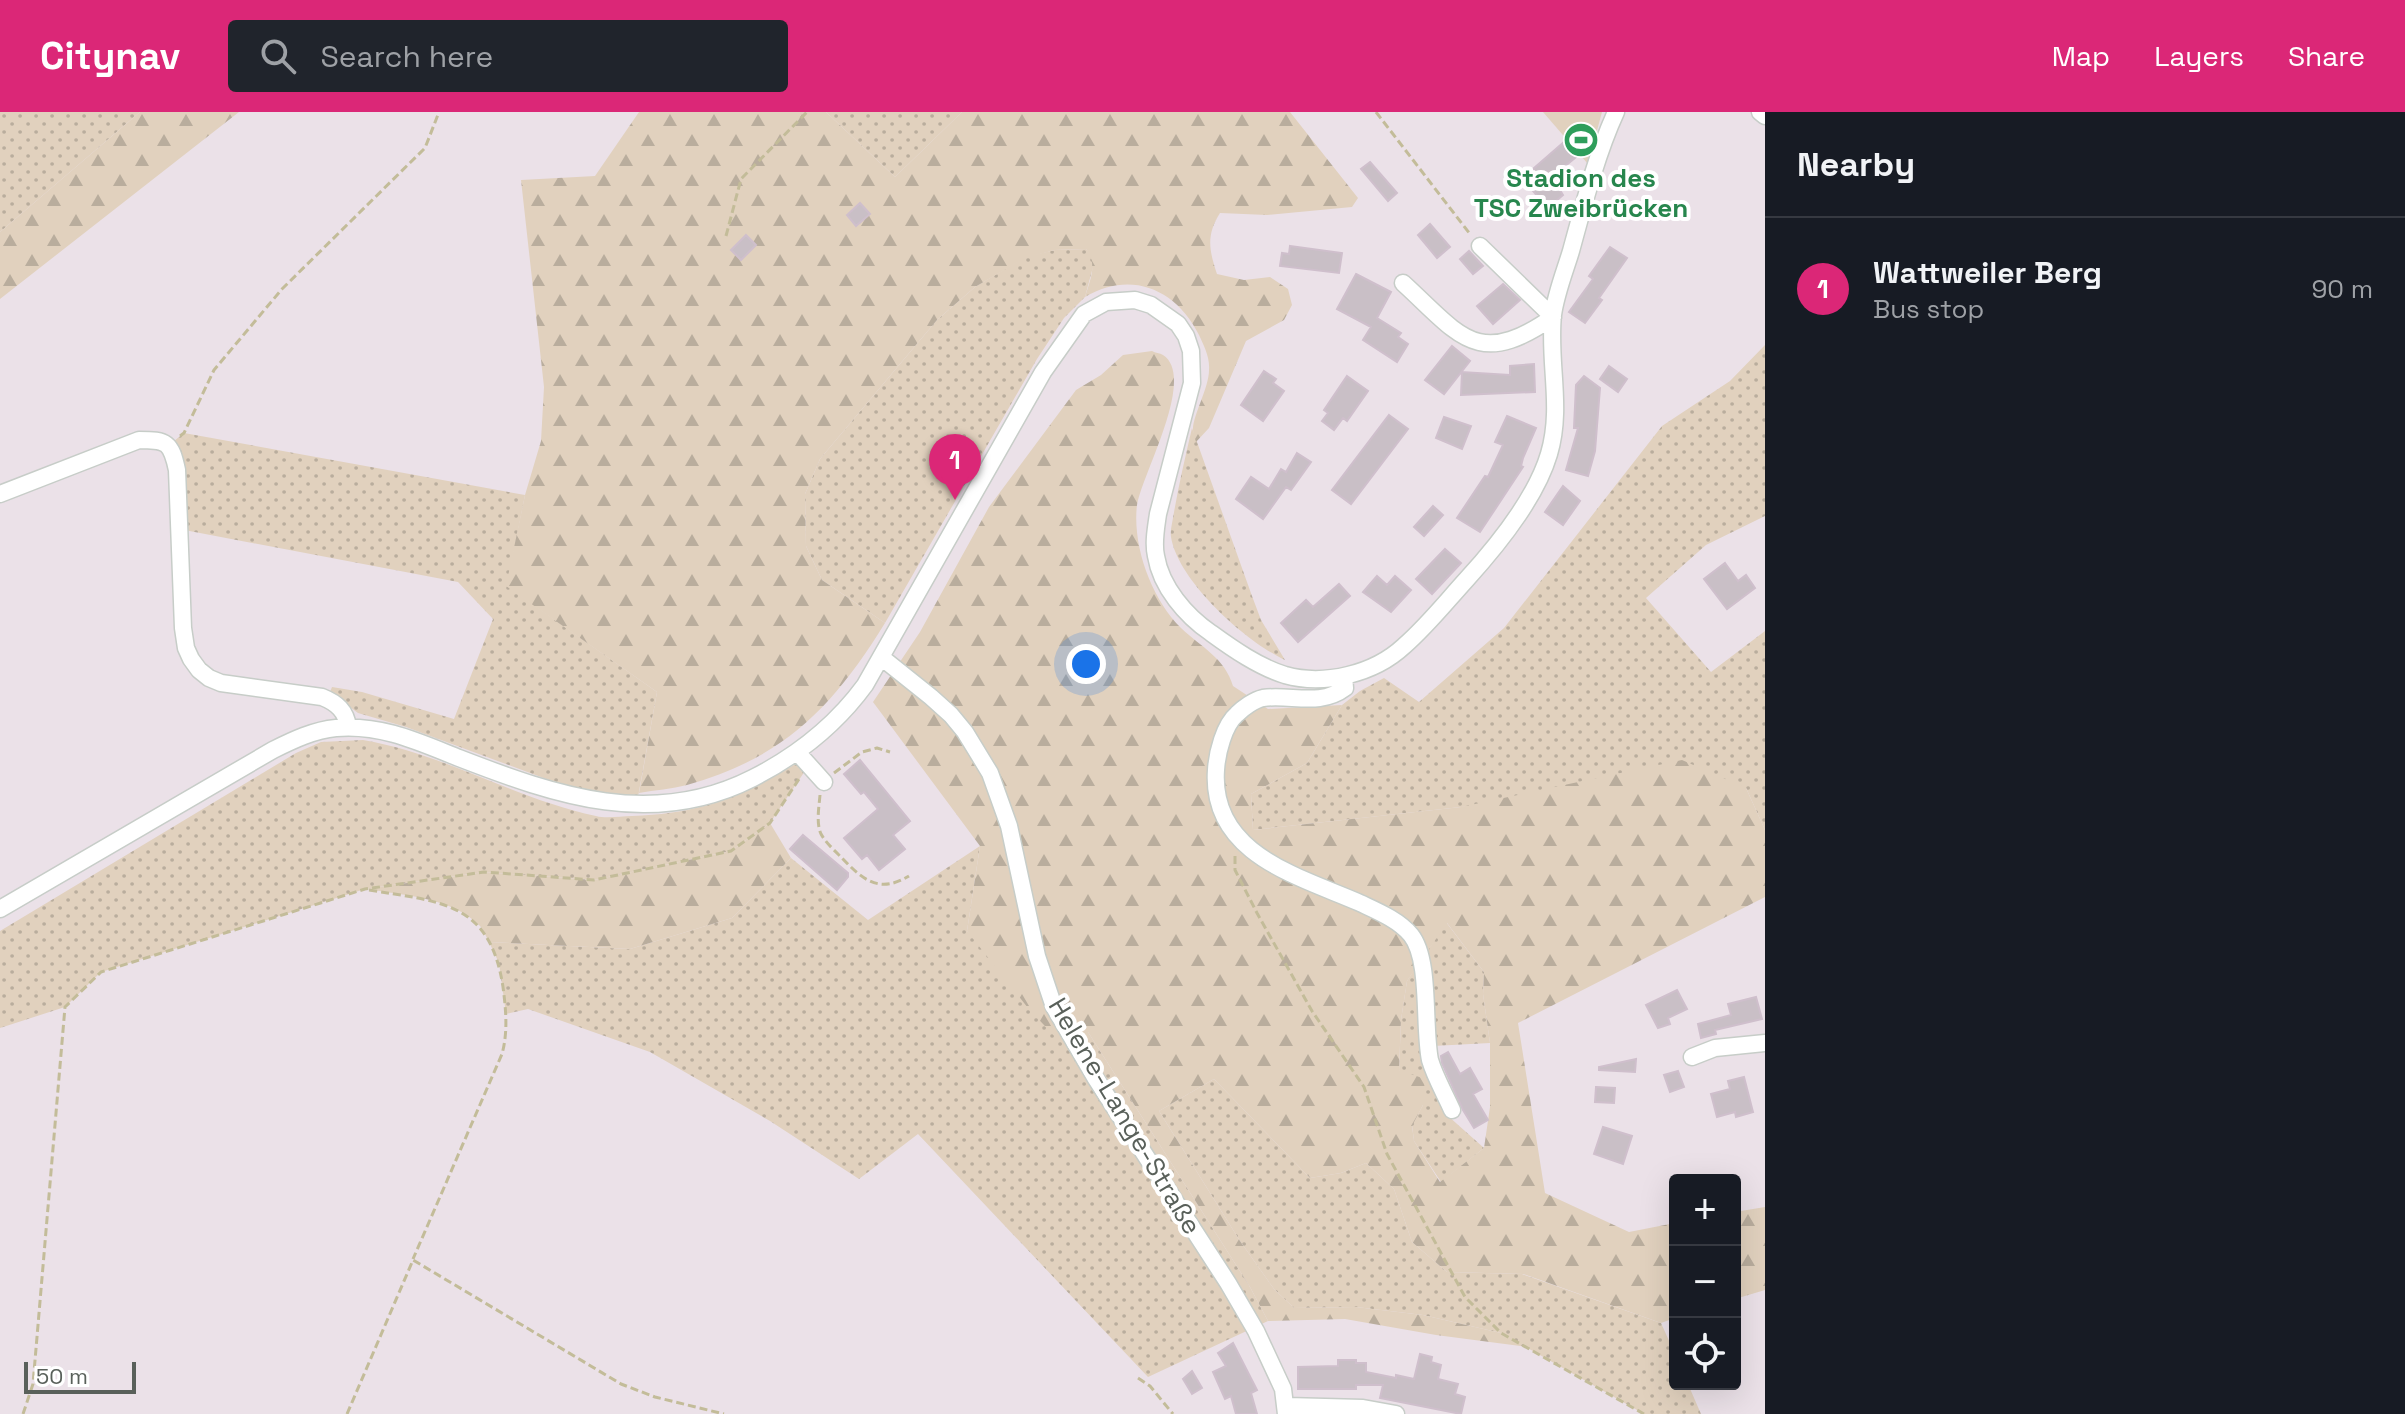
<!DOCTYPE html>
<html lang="en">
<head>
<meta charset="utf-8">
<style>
  :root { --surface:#171b24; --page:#20242c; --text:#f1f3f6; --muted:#9ea1a6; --line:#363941; --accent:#db2777 }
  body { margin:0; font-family:"Space Grotesk",sans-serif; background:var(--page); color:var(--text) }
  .controls { position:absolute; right:24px; bottom:24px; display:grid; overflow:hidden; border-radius:8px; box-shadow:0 8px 32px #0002 }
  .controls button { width:72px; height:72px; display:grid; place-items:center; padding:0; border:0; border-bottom:2px solid var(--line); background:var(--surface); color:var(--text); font:40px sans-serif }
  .scale { position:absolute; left:24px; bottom:20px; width:112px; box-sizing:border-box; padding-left:8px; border:4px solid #59605a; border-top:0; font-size:22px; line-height:28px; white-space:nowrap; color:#59605a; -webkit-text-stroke:6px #fff; paint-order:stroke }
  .you { position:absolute; left:1086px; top:552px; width:28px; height:28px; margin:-20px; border:6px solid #fff; border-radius:50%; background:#1a73e8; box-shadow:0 0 0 12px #1a73e833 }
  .badge { display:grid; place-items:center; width:52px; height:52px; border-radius:50%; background:var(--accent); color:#fff; font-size:26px; font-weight:700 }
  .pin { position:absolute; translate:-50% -66px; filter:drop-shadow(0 2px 4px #0008) }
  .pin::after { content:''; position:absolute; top:42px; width:28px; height:24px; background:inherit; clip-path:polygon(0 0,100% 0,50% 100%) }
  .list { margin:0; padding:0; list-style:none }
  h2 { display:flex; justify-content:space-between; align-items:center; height:104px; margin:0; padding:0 32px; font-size:34px }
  h2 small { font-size:26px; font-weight:400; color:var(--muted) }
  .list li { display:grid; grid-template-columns:52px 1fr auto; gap:24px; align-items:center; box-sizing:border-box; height:144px; padding:0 32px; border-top:2px solid var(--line) }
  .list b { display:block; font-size:30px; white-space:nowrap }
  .list p { margin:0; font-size:26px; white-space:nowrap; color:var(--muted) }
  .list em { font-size:26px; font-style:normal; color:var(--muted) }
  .icon { flex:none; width:44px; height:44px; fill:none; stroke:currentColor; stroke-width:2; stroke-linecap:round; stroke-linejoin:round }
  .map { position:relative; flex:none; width:1765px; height:1302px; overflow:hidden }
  header { display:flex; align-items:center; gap:48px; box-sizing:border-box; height:112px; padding:0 40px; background:var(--accent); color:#fff }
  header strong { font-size:38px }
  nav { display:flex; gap:44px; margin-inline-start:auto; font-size:28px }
  .search { width:560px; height:72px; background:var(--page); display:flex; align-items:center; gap:20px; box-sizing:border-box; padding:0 28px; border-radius:8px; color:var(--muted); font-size:30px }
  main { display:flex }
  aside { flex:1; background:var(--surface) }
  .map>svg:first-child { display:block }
</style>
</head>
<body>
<header>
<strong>Citynav</strong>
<div class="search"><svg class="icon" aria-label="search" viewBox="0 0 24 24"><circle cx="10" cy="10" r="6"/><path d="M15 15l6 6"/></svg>Search here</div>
<nav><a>Map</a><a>Layers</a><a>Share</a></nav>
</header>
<main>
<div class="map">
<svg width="1765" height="1302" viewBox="0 0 1765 1302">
  <defs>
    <pattern id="grass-dots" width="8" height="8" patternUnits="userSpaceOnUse" patternTransform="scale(2)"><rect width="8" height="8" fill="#e1d1be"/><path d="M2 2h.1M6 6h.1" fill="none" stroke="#b9ad9d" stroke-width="1.8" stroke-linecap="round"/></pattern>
    <pattern id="forest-firs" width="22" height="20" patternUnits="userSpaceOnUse" patternTransform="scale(2)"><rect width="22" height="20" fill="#e1d1be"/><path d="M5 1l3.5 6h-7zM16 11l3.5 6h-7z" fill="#b9ad9d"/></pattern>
  </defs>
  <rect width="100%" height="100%" fill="#ebe1e8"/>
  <path fill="url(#grass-dots)" d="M0 0H140L0 120Z
    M826 0H962L895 65Z
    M1086 137 1093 145V155L1085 185 1064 206 1037 247 885 511 822 468 806 434 805 382 820 347 937 208 975 175 1025 145 1055 138Z
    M1765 233V404L1706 433 1646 486 1711 560 1765 519V718L1746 676 1461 695 1253 718 1251 682 1307 651 1342 593 1360 579 1384 566 1419 590 1504 516 1662 314 1730 269Z
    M1192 316 1252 484 1261 508 1285 548C1246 530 1178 469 1171 425 1170 419 1172 412 1173 406 1178 376 1185 346 1192 316Z
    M184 321 525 383 507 474 657 580 638 685 593 680 549 668 406 615 358 601 330 580 332 575 362 580 454 607 493 507 458 470 179 417 169 333Z
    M363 628C445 642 516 687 596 704 607 707 620 704 632 704 705 701 742 684 804 647L809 653 770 711 731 739 594 768 484 760 365 777 101 860 65 895 0 916V819L296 641 321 630Z
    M980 734 967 819 1088 920 1250 1175 1268 1209 1148 1265 918 1022 859 1067 770 1009 650 940 528 897 506 902 499 851 489 830 630 837 732 806 791 746 868 808Z
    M1446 810 1484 860 1483 882 1490 931 1433 934 1425 843Z
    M1418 852 1447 1003 1484 1036 1441 1070 1414 1029 1412 1013 1423 993 1399 958 1401 908 1407 869Z
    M1214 967 1310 1066 1341 1061 1366 1051 1394 1077 1412 1130 1447 1160 1522 1162 1661 1211 1675 1242V1272H1688L1701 1302H1644L1501 1221 1423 1203 1356 1195 1294 1196 1274 1177 1240 1129 1159 999Z"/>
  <path fill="url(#forest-firs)" fill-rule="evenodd" d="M140 0H239L0 187V120Z
    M639 0H826L895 65 962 0H1290L1358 86 1352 95 1267 103 1220 101C1206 123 1209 138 1217 162L1244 168 1270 165 1288 177 1292 193 1284 208 1246 229 1209 316 1196 330C1195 326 1193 322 1193 318 1192 305 1209 276 1209 258 1210 245 1204 234 1199 223 1176 177 1131 158 1085 185 1090 168 1098 152 1086 137L1055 138 1025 146 975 175 937 208 820 347 805 382 806 434 822 468 885 511C834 594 784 646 687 673 672 677 655 678 639 681L657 580 506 474 525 383 541 329 544 275 521 68 595 64Z
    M1152 239C1155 241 1160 241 1163 243 1197 265 1142 362 1137 393 1132 434 1152 488 1181 516 1201 535 1225 546 1233 574L1268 597 1342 593 1307 651 1251 682 1253 718 1461 695 1682 648 1746 676 1765 718V785L1518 911 1545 1081 1629 1120 1675 1111V1206L1661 1211 1523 1162 1447 1160 1412 1130 1394 1077 1366 1051 1341 1061 1310 1066 1214 967 1159 999 1240 1129 1274 1177 1294 1196 1356 1195 1423 1203 1501 1221 1528 1235 1436 1223 1345 1207 1268 1209 1250 1175 1088 920 1059 929 1028 896 967 819 980 734 873 590 920 520 989 395 1076 278 1101 263 1123 243ZM1447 811 1484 860 1483 882 1490 931V995L1484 1036 1440 1070 1414 1029 1412 1014 1423 993 1425 967 1399 958 1401 908 1407 869Z
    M770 711 791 746 732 806 630 837 489 830C486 825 484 818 480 814 451 785 403 783 365 777L484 760 594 768 731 739Z
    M1765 1095V1178L1735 1187V1100Z"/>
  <path fill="#e1d1be" d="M1543 0H1602L1588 52Z"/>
  <path fill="#c9bfc6" stroke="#cfbfcc" stroke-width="2" d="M1564 30 1576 45 1552 65 1563 83 1550 94 1541 84 1539 86 1528 73 1538 64 1533 57Z
    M1370 50 1397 81 1388 89 1361 57Z
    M860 91 870 102 856 114 847 103Z
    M1430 112 1450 135 1437 146 1418 123Z
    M746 123 756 133 741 148 731 138Z
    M1290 134 1342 141 1339 161 1280 154 1282 141 1289 142Z
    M1610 135 1627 146 1599 186 1602 188 1585 211 1569 200 1593 167 1589 164Z
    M1469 139 1483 154 1473 162 1460 147Z
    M1356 162 1391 180 1377 206 1401 221 1398 225 1408 232 1397 250 1363 228 1371 215 1337 197Z
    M1503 172 1520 188 1493 212 1477 194Z
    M1452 234 1470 249 1444 282 1425 268Z
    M1534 252 1535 280 1461 283 1462 260 1510 263V254Z
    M1609 254 1627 267 1618 280 1600 267Z
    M1264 259 1276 267 1273 271 1284 279 1263 309 1241 293Z
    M1347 264 1368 279 1347 309 1343 306 1334 318 1322 309 1328 301 1324 298Z
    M1584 264 1600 276 1595 339 1588 364 1566 358 1578 316H1574L1576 273Z
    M1389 303 1408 317 1351 392 1332 378Z
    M1507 304 1536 316 1523 346 1521 354 1523 355 1480 420 1457 406 1485 364 1488 365 1503 333 1495 330Z
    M1444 305 1471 314 1462 337 1436 326Z
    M1297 341 1311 350 1291 378 1286 375 1263 407 1236 387 1251 365 1269 377 1281 357 1286 360Z
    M1563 374 1580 389 1563 413 1545 400Z
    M1433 394 1443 403 1424 424 1414 415Z
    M1445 437 1461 451 1432 482 1416 467Z
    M1725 451 1738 469 1746 463 1755 476 1727 497 1704 467Z
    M1377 464 1387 473 1395 464 1411 478 1391 500 1363 480Z
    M1339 472 1350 484 1298 530 1281 511 1306 488 1313 495Z
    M860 648 910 709 893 723 905 737 879 758 867 743 862 747 844 726 878 697 864 680 861 682 844 662Z
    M803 723 848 761V765L837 778 790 737Z
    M1677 878 1687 897 1668 906 1670 912 1658 916 1646 893Z
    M1756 885 1762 907 1715 918 1716 922 1701 926 1698 912 1731 903 1728 892Z
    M1448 940 1460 962 1470 956 1482 977 1473 982 1488 1008 1474 1016 1463 998 1442 951 1441 944Z
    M1636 947 1635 960 1599 958V955Z
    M1678 959 1684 975 1670 980 1664 963Z
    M1744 965 1753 1000 1736 1005 1735 1000 1717 1005 1711 982 1730 977 1728 969Z
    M1596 975 1615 976 1614 991 1595 990Z
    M1603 1015 1632 1024 1623 1052 1594 1042Z
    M1233 1231 1257 1278 1251 1281 1257 1302H1236L1231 1284 1225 1287 1213 1260 1226 1254 1218 1241Z
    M1420 1242 1432 1245 1431 1250 1441 1253 1438 1267 1458 1272 1455 1282 1465 1285 1461 1302 1380 1286 1383 1273H1356V1277H1298V1255L1338 1254V1248H1356V1251H1366V1260L1396 1266V1263L1414 1267Z
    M1192 1259 1202 1276 1192 1282 1183 1267Z"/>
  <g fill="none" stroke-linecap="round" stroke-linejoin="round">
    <defs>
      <path id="minor" d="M1760 0 1765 4
        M1403 171C1460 223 1477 258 1553 205L1480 134
        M0 382 139 328C167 328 171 330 177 358L183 516 186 536 191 547 199 558 209 566 221 571 322 585C337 591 346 599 348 615
        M881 545 931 585 951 603 965 620 990 661 1009 714 1037 844 1054 895 1096 967 1228 1171 1256 1219 1283 1277 1286 1302
        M1344 564 1345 576C1320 595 1291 582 1263 586 1254 588 1243 596 1237 602 1224 613 1217 641 1216 658 1210 742 1298 764 1360 791 1377 799 1399 808 1411 823 1431 848 1423 914 1430 948 1435 965 1445 982 1452 998
        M797 640 824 670
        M0 797 273 638C293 628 314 618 336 616 381 612 419 630 459 646 557 684 653 717 753 666 798 643 835 614 865 573L1043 260 1084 202 1106 190 1135 188 1151 193 1178 212 1186 224 1191 239 1192 271 1158 402C1156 416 1153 431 1156 444 1161 475 1186 504 1211 521 1233 537 1259 555 1285 563 1324 574 1374 562 1404 534 1427 514 1446 490 1466 468 1497 434 1536 386 1549 342 1563 295 1548 250 1553 203 1556 181 1565 159 1571 139 1583 95 1597 41 1616 0
        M1692 945 1715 936 1765 931
        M1287 1294 1363 1296 1396 1302"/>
    </defs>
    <use href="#minor" stroke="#c7cdc8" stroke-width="19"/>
    <path stroke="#c3bc99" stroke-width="3" stroke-dasharray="8 4" stroke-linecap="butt" d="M1376 0 1470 122
      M726 124 741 67 807 0
      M180 324 184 321 214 258 282 177 425 36 439 0
      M834 661 862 640 877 636 890 640
      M820 683C819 695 816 711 821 722 826 731 835 739 842 746 863 768 879 782 909 764
      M1235 744V758L1257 801 1312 899 1364 975 1387 1042 1465 1185 1501 1221 1644 1302
      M369 778C442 790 490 790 503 875 506 898 508 920 502 942L413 1147
      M1138 1266 1150 1274 1173 1302
      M23 1302 33 1272 65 895 101 860 365 777 484 760 594 768 731 739 770 711 801 664
      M347 1302 413 1148 621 1272 655 1285 724 1302"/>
    <use href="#minor" stroke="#fff" stroke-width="16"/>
  </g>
  <defs>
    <symbol id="stadium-disc" viewBox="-11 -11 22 22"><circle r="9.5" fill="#2e9e5b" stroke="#fff"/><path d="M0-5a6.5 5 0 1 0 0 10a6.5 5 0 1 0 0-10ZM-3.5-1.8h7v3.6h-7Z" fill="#fff"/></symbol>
  </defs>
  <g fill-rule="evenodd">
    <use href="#stadium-disc" x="1561" y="8" width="40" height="40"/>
  </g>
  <g text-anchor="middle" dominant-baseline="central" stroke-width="8" stroke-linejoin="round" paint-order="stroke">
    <g font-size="26" font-weight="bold" fill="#27864d" stroke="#fff">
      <text x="1581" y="66">Stadion des<tspan x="1581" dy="30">TSC Zweibrücken</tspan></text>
    </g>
    <g font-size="26" fill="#59605a" stroke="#fff">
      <text transform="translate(1125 1004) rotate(59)">Helene-Lange-Straße</text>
    </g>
  </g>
</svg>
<div class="controls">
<button>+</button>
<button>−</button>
<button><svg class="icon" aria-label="locate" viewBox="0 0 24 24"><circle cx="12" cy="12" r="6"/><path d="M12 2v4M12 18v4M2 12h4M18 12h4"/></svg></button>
</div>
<div class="scale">50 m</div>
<div class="you"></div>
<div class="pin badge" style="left:955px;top:388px">1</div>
</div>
<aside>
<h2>Nearby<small></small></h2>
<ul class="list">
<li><span class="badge">1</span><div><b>Wattweiler Berg</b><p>Bus stop</p></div><em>90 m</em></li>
</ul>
</aside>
</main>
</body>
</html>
